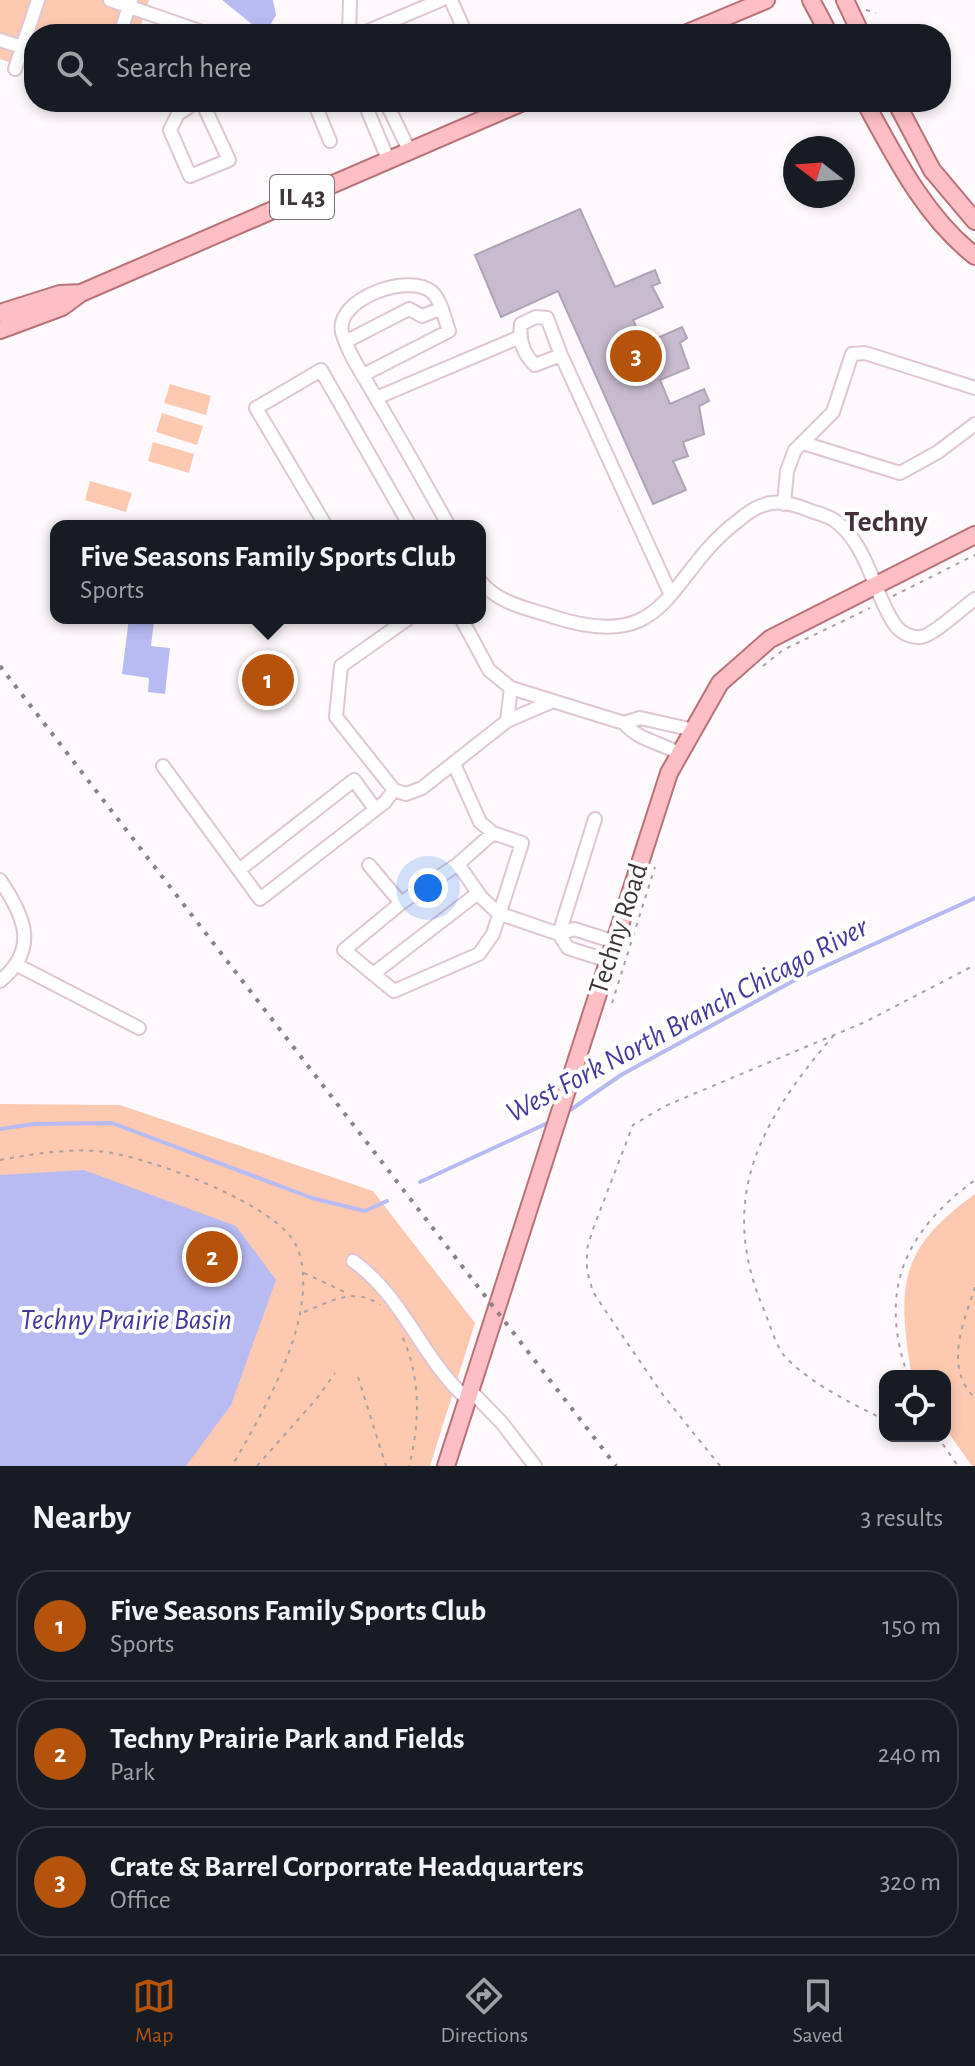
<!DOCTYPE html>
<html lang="en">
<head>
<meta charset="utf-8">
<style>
  :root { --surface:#171b24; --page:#242831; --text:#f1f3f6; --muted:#9ea1a6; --line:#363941; --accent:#b45309 }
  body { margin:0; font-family:"Alegreya Sans",sans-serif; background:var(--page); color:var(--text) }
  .controls { position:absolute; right:24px; bottom:24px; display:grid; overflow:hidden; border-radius:16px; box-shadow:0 4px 12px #0003 }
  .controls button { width:72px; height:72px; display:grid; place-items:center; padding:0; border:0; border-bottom:2px solid var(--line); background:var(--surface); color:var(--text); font:40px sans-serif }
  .compass { position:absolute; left:783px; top:136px; width:72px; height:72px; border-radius:50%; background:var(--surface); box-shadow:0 4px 12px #0003; rotate:287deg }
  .you { position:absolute; left:428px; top:888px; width:28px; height:28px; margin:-20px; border:6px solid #fff; border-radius:50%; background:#1a73e8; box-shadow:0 0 0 12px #1a73e833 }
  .badge { display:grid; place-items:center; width:52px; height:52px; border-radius:50%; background:var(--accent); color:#fff; font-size:26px; font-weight:700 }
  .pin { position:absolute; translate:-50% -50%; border:4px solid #fff; box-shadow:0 2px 8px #0006 }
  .popup { position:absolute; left:50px; top:520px; width:436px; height:104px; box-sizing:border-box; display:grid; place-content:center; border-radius:16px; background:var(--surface); filter:drop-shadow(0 2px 6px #0005); font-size:26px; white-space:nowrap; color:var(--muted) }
  .popup b { font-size:30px; color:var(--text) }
  .popup::after { content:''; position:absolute; left:50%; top:100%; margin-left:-16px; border:16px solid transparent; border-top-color:var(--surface) }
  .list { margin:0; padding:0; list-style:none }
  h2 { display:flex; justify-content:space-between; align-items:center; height:104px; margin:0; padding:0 32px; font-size:34px }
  h2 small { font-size:26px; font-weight:400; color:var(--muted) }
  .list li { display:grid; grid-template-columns:52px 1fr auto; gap:24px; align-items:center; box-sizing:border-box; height:112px; margin:0 16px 16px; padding:0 16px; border:2px solid var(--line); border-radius:32px }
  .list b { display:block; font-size:30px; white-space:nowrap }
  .list p { margin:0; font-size:26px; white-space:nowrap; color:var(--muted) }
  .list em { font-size:26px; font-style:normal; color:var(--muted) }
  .icon { flex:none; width:44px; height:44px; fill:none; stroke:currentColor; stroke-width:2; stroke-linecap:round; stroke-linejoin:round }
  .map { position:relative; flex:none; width:975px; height:1466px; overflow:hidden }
  .search { position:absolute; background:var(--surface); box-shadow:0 4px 12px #0003; left:24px; right:24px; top:24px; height:88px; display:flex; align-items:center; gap:20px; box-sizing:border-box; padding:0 28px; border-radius:32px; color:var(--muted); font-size:30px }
  .sheet { height:488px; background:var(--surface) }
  nav { display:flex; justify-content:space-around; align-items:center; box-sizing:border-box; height:112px; border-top:2px solid var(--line); background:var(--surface); font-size:22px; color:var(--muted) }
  nav a { display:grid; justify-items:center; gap:4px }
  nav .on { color:var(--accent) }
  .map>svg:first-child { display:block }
</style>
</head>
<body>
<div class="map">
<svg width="975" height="1466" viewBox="0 0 975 1466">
  <rect width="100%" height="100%" fill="#fef9fc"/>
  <path fill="#fec9b1" d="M0 0H149L138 34H34V71L0 59Z
    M170 384 211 396 206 415 164 403Z
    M162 413 203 426 197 445 156 432Z
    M153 442 194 454 189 473 148 461Z
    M90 481 132 493 126 512 85 500Z
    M0 1104 120 1105 373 1191 475 1323 430 1466H0Z
    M975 1194V1466H972L945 1428V1376H914L911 1372C897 1284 899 1249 975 1194Z"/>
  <path fill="#b8bbf2" d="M222 0H273L276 15 269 27 258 29Z
    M129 618 154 621 151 646 170 648 165 694 148 692 149 678 122 674Z
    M84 1170 236 1226 276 1280 231 1405 186 1466H0V1175Z"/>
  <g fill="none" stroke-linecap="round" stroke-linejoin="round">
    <path stroke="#b8bbf2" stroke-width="4" d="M563 1115 621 1075 795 980 975 898
      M0 1129 34 1124 112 1123 312 1198 365 1211 387 1201
      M420 1182 552 1121"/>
  </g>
  <path fill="#c8bbd0" stroke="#b0a3b8" stroke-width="2" d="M580 209 615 287 655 270 660 283 652 286 663 307 633 320 644 344 682 327 687 338 680 343 689 368 660 380 670 404 704 389 709 401 699 406 704 434 683 442 688 456 673 461 686 490 653 504 558 291 501 317 475 255Z"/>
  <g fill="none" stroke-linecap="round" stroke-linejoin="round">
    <defs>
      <path id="minor" d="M110 0 208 34
        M451 0 466 34
        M120 34 131 0
        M349 34 350 0
        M361 34 441 0
        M0 40 34 51
        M15 69 38 0
        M196 102 178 114 170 130 190 176 229 160 202 102
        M314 102 330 141
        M364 102 388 159
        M386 102 409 150
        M536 317 547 318 561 355 535 365C523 354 519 339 521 324Z
        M347 341 409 309 422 316 440 309
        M561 355 671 595
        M363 375 449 331C445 320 441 300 432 292 409 272 335 299 342 332 348 354 365 378 376 398 401 440 425 483 449 526
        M376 398 520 337
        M803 443 900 473 938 452 975 424
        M784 504 787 471 795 450 833 412 852 354 865 353 975 388
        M326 526 256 408 321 370 410 526
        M480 581C499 604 527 608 554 617 672 655 665 575 739 520 747 513 759 505 771 503 782 501 796 505 806 509 815 513 827 515 834 520 868 544 873 593 895 625 901 633 911 638 921 637 934 635 962 608 975 599
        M409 618 341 666 336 717 394 790 406 794 422 788 507 721
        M461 618 489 670 511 688 624 723
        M511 688 507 721 551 702
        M680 754C660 742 639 741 624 723L640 718 694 730
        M454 764 480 822 493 833
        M163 766 260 899 385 802 394 790
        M458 864 481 897 498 913 559 934 574 929 615 942
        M369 865 401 903 344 950 394 991 479 954 493 934 522 843 493 833 458 864 401 903
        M239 870 354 780 375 809
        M0 880C25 917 39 949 0 981
        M559 934 595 819
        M559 934 568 948 609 961
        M19 966 139 1028
        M373 974 478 893
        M353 1261C404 1297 421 1358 467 1399
        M470 1390 502 1423 535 1466"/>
      <path id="major" d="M811 0 829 34
        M845 0 861 34
        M685 34 766 0
        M865 102C895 157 925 217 975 256
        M896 102 932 170 975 221
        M0 313 60 294 81 293
        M0 330 62 307 81 293 523 102
        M446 1466 669 773 720 683 770 639 975 535"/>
    </defs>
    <use href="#minor" stroke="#dfc6d4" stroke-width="16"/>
    <use href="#major" stroke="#b9727a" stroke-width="20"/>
    <path stroke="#a8a1a5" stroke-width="2" stroke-dasharray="4 6" stroke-linecap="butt" d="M866 10 876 13
      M893 596 975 555
      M763 666 783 650 870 608
      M612 1003 655 867
      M834 1035C761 1120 716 1198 764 1310 770 1324 776 1348 787 1359 815 1386 851 1403 885 1420
      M0 1160C33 1154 63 1149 97 1151 142 1154 276 1203 296 1245 300 1253 303 1266 303 1275 307 1336 262 1414 232 1466
      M304 1273 349 1294
      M975 1287C964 1322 943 1367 975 1398
      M304 1312C330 1302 354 1286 380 1305
      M403 1338C421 1380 420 1423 409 1466
      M908 1376C878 1291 904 1232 975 1180
      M358 1377 386 1466
      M937 1436 958 1466
      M257 1466 318 1397 335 1373
      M720 1466 663 1395 613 1322 593 1292 587 1271V1249L593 1229 633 1125 665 1106 865 1022 975 965"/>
    <use href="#minor" stroke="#fff" stroke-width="12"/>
    <use href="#major" stroke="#fdbec4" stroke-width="16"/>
    <path stroke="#8a8286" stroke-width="4" stroke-dasharray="4 8" stroke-linecap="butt" d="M0 666 616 1466"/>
  </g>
  <g text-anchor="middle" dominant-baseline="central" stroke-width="8" stroke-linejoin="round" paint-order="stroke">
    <rect fill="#fff" stroke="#787175" stroke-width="2" x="270" y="175" width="64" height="44" rx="6"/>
    <g font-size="26" font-weight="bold" fill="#3e343a">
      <text x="302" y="197">IL 43</text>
    </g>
    <g font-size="28" fill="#3e343a" stroke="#fff">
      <text transform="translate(619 929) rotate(-72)">Techny Road</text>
    </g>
    <g font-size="30" font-weight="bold" fill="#44313c" stroke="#fff">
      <text x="886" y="522">Techny</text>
    </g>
    <g font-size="30" font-style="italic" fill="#443a9f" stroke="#fff">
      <text transform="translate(687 1020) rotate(-28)">West Fork North Branch Chicago River</text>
      <text x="126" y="1320">Techny Prairie Basin</text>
    </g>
  </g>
</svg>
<div class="controls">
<button><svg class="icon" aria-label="locate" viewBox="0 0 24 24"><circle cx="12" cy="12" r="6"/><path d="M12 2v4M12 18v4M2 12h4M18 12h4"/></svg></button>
</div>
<svg class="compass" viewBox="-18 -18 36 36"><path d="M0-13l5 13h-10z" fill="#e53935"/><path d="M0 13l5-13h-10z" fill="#9ea1a6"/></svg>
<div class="you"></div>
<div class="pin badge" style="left:268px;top:680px">1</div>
<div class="popup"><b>Five Seasons Family Sports Club</b>Sports</div>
<div class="pin badge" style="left:212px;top:1257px">2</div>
<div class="pin badge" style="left:636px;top:356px">3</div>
<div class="search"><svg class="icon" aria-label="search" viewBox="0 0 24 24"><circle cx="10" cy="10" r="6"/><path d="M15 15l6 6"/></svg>Search here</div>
</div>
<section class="sheet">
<h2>Nearby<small>3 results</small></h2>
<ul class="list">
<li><span class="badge">1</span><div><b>Five Seasons Family Sports Club</b><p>Sports</p></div><em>150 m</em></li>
<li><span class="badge">2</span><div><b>Techny Prairie Park and Fields</b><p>Park</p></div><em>240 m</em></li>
<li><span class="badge">3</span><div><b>Crate &amp; Barrel Corporrate Headquarters</b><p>Office</p></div><em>320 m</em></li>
</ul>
</section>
<nav>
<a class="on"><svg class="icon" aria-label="map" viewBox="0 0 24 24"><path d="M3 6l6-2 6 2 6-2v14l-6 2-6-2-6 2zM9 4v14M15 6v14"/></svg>Map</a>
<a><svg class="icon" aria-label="directions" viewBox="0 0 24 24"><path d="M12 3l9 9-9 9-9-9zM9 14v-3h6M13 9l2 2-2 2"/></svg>Directions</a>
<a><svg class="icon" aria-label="saved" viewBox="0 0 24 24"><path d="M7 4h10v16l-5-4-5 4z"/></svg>Saved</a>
</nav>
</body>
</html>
